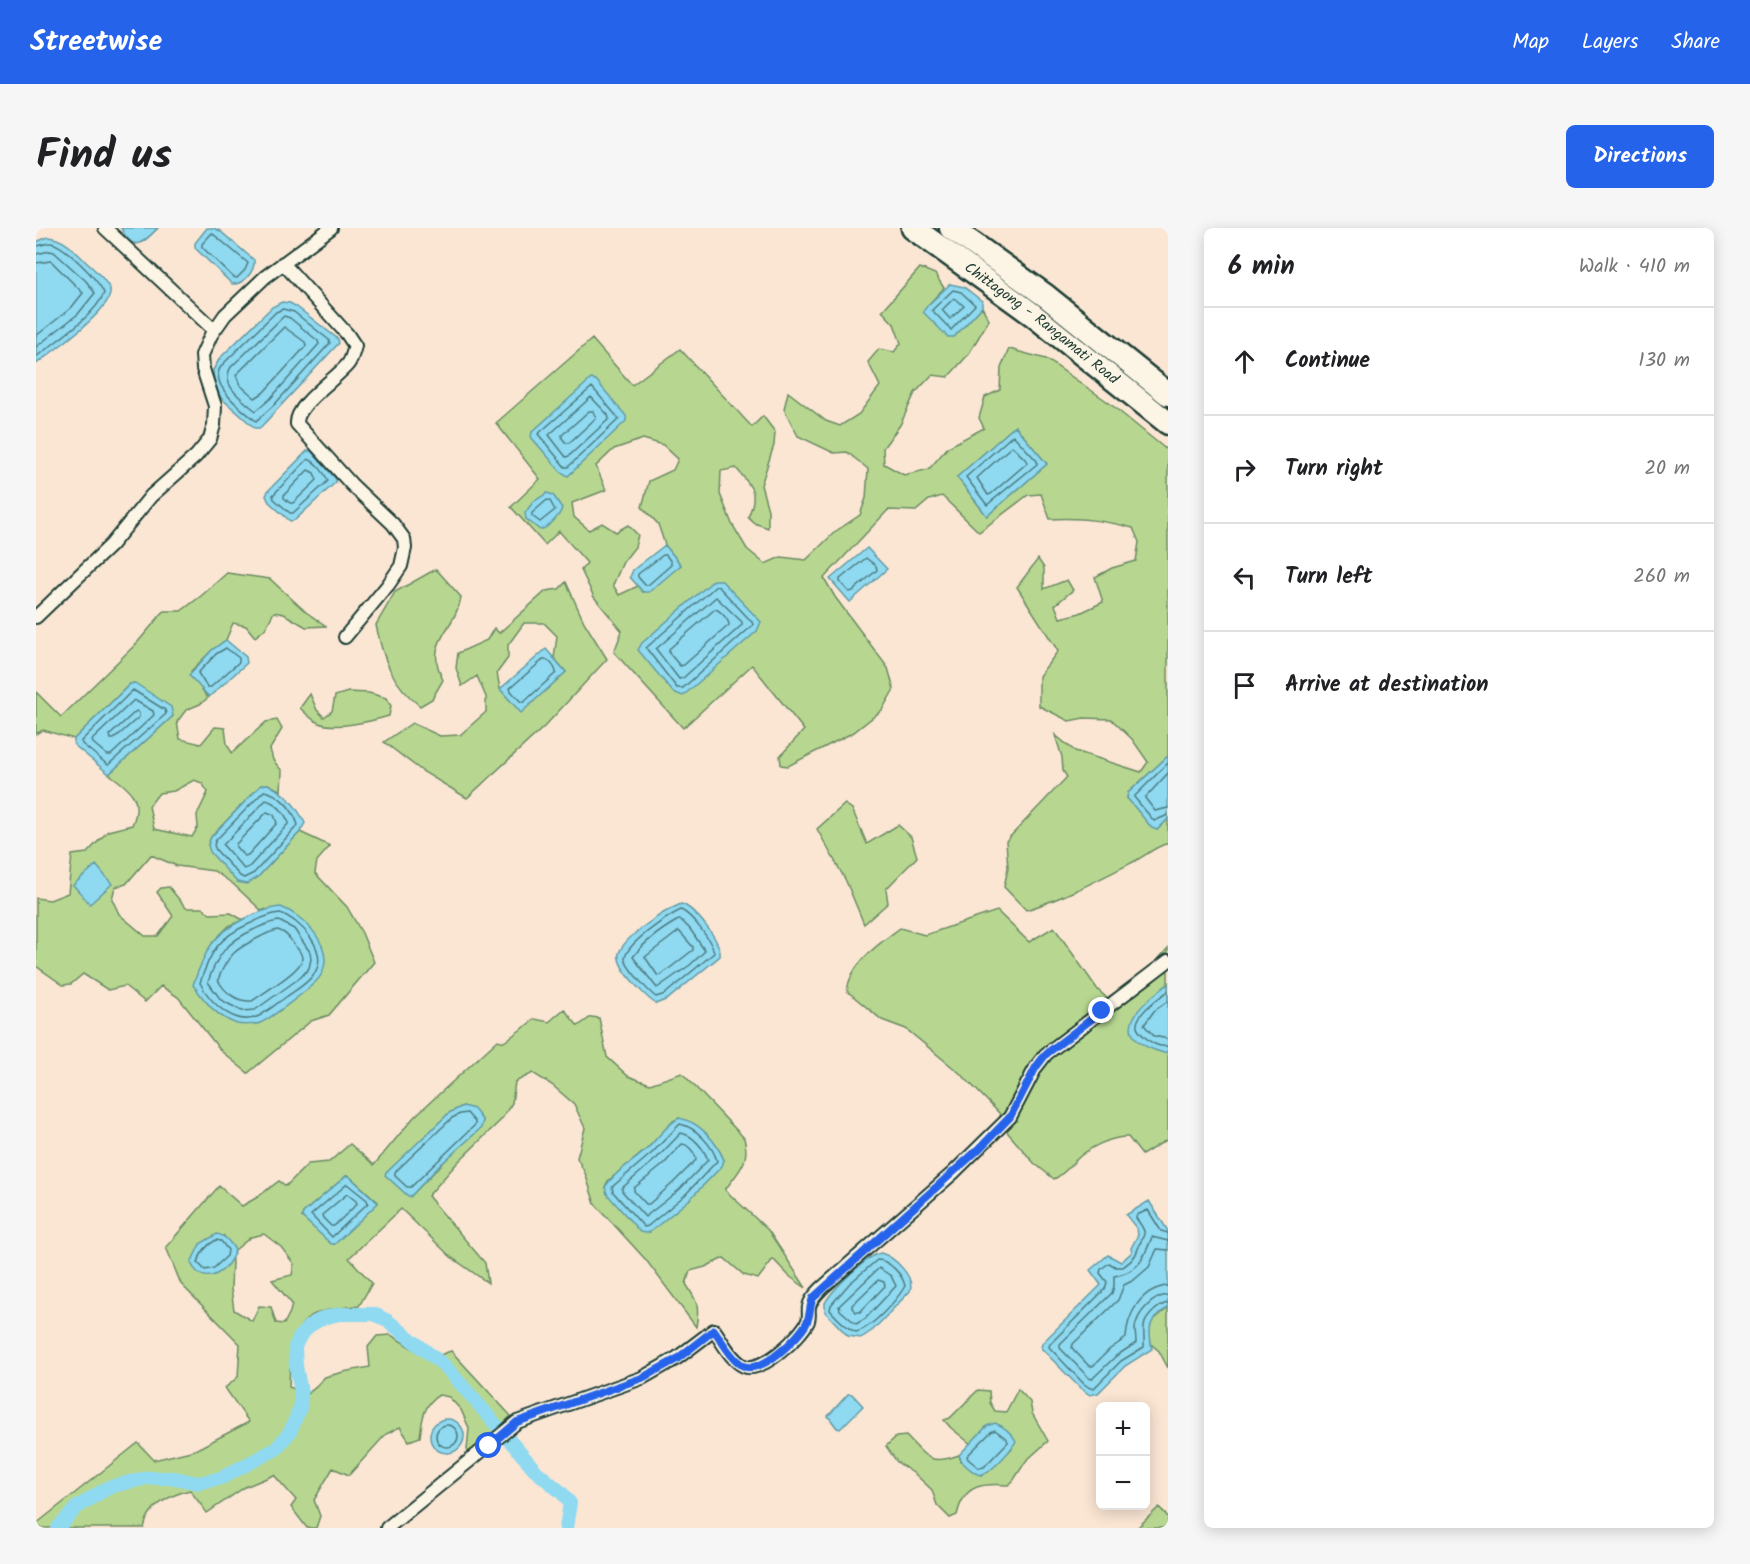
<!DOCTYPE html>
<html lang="en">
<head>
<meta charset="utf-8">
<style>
  :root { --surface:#fff; --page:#f6f6f6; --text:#202124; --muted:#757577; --line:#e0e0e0; --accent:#2563eb }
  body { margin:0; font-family:Kalam,sans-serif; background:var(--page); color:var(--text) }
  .controls { position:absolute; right:18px; bottom:18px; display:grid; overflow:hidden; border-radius:9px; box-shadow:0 3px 15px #0003 }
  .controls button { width:54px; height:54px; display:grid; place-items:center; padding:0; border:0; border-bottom:2px solid var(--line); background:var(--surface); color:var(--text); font:30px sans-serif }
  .stop { position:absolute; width:18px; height:18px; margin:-14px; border:4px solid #2563eb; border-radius:50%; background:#fff }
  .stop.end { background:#2563eb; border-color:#fff; box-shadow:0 2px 6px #0008 }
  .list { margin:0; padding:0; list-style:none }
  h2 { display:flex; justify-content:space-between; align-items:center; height:78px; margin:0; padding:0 24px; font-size:26px }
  h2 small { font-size:20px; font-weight:400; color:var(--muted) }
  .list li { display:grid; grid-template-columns:39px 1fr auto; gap:18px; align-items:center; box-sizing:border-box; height:108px; padding:0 24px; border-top:2px solid var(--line) }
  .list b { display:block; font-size:22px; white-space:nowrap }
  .list em { font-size:20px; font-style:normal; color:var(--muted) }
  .icon { flex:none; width:33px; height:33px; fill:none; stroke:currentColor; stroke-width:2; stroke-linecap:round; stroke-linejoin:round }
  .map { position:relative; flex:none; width:1132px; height:1300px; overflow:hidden; border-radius:9px }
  header { display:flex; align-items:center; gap:36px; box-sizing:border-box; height:84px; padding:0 30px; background:var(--accent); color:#fff }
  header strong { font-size:28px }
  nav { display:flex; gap:33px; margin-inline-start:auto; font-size:21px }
  .intro { display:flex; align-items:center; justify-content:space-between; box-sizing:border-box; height:144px; padding:0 36px }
  h1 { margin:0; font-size:42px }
  .button { padding:15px 27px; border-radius:9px; background:var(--accent); color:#fff; font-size:21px; font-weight:700 }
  main { display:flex; gap:36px; padding:0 36px }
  aside { flex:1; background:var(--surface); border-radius:9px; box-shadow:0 3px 15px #0003 }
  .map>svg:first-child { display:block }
</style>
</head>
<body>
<header>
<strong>Streetwise</strong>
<nav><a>Map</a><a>Layers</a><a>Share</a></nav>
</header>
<div class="intro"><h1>Find us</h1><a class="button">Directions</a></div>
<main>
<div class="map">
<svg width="1132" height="1300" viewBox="0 0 1132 1300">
  <rect width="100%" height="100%" fill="#fbe6d4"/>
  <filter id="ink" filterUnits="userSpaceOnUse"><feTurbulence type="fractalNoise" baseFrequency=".0167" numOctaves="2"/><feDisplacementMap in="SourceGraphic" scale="12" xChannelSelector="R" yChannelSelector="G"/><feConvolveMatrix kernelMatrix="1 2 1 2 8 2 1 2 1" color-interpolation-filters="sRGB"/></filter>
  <g filter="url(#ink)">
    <path fill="#b7d790" stroke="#6b8a62" stroke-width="1.5" fill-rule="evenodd" d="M884 40 899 46 908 60 891 78 918 109 946 79 953 92 932 127 912 149 896 147 879 165 864 197 847 220 848 236 868 247 893 241 912 219 948 200 943 190 949 169 964 162 965 140 973 121 1010 131 1072 174 1132 223V528L1092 565 1091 570 1121 602 1132 591V615C1119 619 1110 627 1099 633 1064 651 1028 670 990 682L968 659 972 640 970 613 1031 549 1027 543 1026 529 1019 507 1039 523 1105 544 1112 534 1096 511 1075 491 1048 490 1033 493 1003 478V448L1022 423 981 359 1002 331 1008 340V361L1031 352 1037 362 1019 377 1024 390 1044 385 1067 374 1059 349 1076 340 1100 333 1103 314 1097 300C1068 292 1044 289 1014 291L1005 266 992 267 943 304 906 268 893 272 880 283 852 282 788 350 799 369 852 440 858 461 846 482 818 504 752 538 745 537 744 528 768 502 716 437 647 500 578 424 586 403 558 369 545 342 551 335 523 303 509 317 475 279 504 251 460 195 556 111 596 157 644 121 716 199 727 188 739 204 738 217 725 257 732 282V300L718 295 712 289C723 264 716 259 700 240L685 243 684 266 696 296 711 321 729 336 745 329 770 332 800 303 824 287 830 270 832 241 811 224 798 225 762 208 748 181 752 164 790 193 804 198 823 186 844 158 832 134 843 121 858 124 865 115 858 96 846 83ZM979 198 1011 236 951 288 921 249ZM607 211 627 217 642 231 637 242 613 253 606 279 622 296 629 317 645 337 607 364 602 358 583 367 577 357 587 334 599 319 602 307 592 297 580 304 566 295 553 302 538 289 536 275 570 262 560 238 578 221Z
      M400 341 425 369C419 404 387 412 407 452L396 471 384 478C356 456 347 431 340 397L359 364Z
      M191 345 234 351 270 384 290 398 270 399 248 386 238 384 229 401 219 409 210 398 197 395 190 412 176 422 155 443 170 468 173 469 164 476 150 482 141 494 144 511 165 516 179 499 189 500 191 516 196 525 230 494 241 492 246 501 234 521 237 532 246 543 245 563 232 556 225 557 175 609 172 617 221 650 264 604 294 618 281 633 279 645 311 679 326 705 338 734 293 787 275 793 212 845 185 823 142 769 125 758 109 774 89 758 72 762 47 746 35 756 27 757 0 738V670L14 672 32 665 36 627 51 625 72 603 96 597C108 571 93 560 73 546L137 488 98 455 94 456 38 511 7 502 0 506V464L25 489 101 415 128 383H145L165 368ZM158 552 166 555 172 564 161 587 162 599 156 609 118 601 113 578 123 565 138 563ZM115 627 141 638 178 643 197 656 226 683 230 681 176 715 193 698 207 692 195 685 174 686 167 680H150L133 659 125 660 121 664 137 688 122 708H109L83 686 76 671 79 659 90 656Z
      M530 354 548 394 571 431 509 498 431 570 386 543 348 514 376 495 404 508 424 507 450 484V469L441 448 426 458 420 440 422 425 451 412 458 400 463 405 510 363 523 361ZM488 395H508L521 408 518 430 530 444 485 484 464 461 461 445 472 430V417Z
      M312 464 333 465 350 470 355 478 353 488C336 493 299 502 283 495 276 492 269 485 264 480L274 466 281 482 288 489 296 483 299 468Z
      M809 576 816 581 831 616 862 597 875 609 881 629 850 661 852 675 828 696 810 653 781 601Z
      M961 683 993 714 1018 699 1062 762 1071 770 1117 737 1132 720V911L1106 927 1092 909C1076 908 1052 920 1040 932 1033 939 1027 947 1018 951L998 935 972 905 963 885 926 847 870 801 846 792 811 763C814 735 843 716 864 700L889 707Z
      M528 781 542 798 555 789 563 790 571 829 592 848 614 856 646 845 708 910C715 935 702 943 689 962L732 1002 770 1060 753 1048 737 1031 722 1051 708 1047 688 1030 669 1039 654 1043 650 1056C661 1073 664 1078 660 1099L610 1032 559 976 549 945 541 930 549 900 538 876 516 857 497 845 479 854 476 875 465 892 422 934 392 968 449 1035 452 1055 415 1029 365 981 313 1030 336 1055 323 1078C310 1079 283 1082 273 1089 253 1105 254 1135 253 1159L272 1166 289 1149 307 1144 334 1139 332 1119 341 1108 355 1107 393 1131 415 1123 475 1188 435 1226 431 1222 433 1200 425 1182 413 1169 403 1167C387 1176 386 1193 384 1209L373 1213 364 1199 350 1206 313 1247 297 1240 278 1272 284 1288 280 1300H271L255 1279 260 1272 238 1247 209 1259 171 1285 154 1262C134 1267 112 1278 108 1300H0V1296L102 1215 118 1232 159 1222 213 1194 189 1160 202 1149 204 1116 145 1056 130 1019 183 958 206 978 220 970 243 953 250 958 272 936 293 934 314 916 338 937 378 889 462 812 468 814 499 791 513 794ZM427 878 447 893 375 968 386 911 413 885ZM643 890C664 902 678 909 688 932L685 938 653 972 569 959 572 953 612 920 637 893ZM310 948H313L342 974 298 1016 266 989 267 985ZM228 1006 245 1019 258 1036 256 1047 236 1052 256 1076 254 1084 248 1096 240 1095 235 1079 223 1078 216 1093 198 1082 195 1061 196 1032 187 1007 199 1022 215 1009Z
      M1132 1080V1140L1123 1123 1115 1116 1113 1102 1115 1094Z
      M982 1161 994 1174 996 1185 1012 1213 990 1233 977 1253 972 1257C944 1255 928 1257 921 1287L914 1290 901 1277 896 1262 880 1247 861 1234 850 1218 860 1209 870 1208C891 1229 892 1238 923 1227L925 1233 945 1247 952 1244 976 1220 951 1198 935 1216 915 1200 908 1192 914 1190 942 1162 953 1163 954 1175 959 1183 970 1184Z
      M1123 1279 1132 1289V1300H1101Z"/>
    <path fill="#8fd9f1" stroke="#629ba5" stroke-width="1.5" d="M85 0H122C107 15 97 26 85 0Z
      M171 0H178L184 3 218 32C219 44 207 57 196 56L159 20V15Z
      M12 9C28 10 40 24 50 34 58 41 71 52 74 62 78 81 14 125 0 136V14Z
      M914 56 928 59 946 73V79L918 109H912L887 84 891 78Z
      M246 74 254 75 261 79 302 111 303 115 224 200H219L185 170 178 155 177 142 184 130 236 79Z
      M555 151 560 152 590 188V193L532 248 525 244 495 209 496 204Z
      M979 198 1011 236 951 288 921 249Z
      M271 223H275L300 251V254L259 292 254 293 233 274 230 268 232 263Z
      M511 265 517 267 526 280C524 288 512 300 504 302L490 291 489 285 497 274Z
      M629 317 645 337 613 364H607L594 349 597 342Z
      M831 320 851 341 814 374 794 351Z
      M678 352H685L725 394 721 403 647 468 637 464 602 422 606 415Z
      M190 412 210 429 211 435 173 469 153 447 176 422Z
      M510 421 530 444 485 485 464 461Z
      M99 455 135 479 137 488 73 546 38 517V511L94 456Z
      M1132 528V591L1121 602 1116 600 1091 570 1092 565Z
      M232 556C250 566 260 577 269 595L264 604 221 650 211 656 201 654 174 624 172 617 175 609 225 557Z
      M60 637 76 656 54 676 37 657Z
      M645 676C658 679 686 714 684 728L632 771 620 776C610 769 579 739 583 725 589 708 628 683 645 676Z
      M245 679C268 688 300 719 285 747 281 756 234 791 224 795 219 797 206 797 201 796 179 788 170 774 157 757 169 723 176 706 210 690 222 685 231 680 245 679Z
      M1132 756V823L1128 825C1070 809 1100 779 1132 756Z
      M427 878 438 881 447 893 445 900 402 939 375 968H372L349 947 350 945 413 885Z
      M643 890C664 894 680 913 688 932L686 938 653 972 614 1004 609 1005 604 1004 571 966 569 959C580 942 598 934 612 920 622 910 630 897 643 890Z
      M310 948H313L342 975 299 1016H295L266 989 267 985Z
      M1113 973 1132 1003V1080C1112 1091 1112 1100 1116 1121L1089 1138 1062 1165 1054 1167 1044 1160 1005 1120 1006 1115 1065 1057 1054 1042 1072 1027 1085 1034 1096 1024 1095 1020 1102 1007 1101 1001 1090 987Z
      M181 1006C190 1008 194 1014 199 1022 193 1043 168 1062 155 1035L164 1016Z
      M845 1025C858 1029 879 1048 874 1063L837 1102 825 1110 812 1108 789 1084V1075C796 1062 831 1027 845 1025Z
      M812 1166H816L827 1178 804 1201 801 1200 792 1188Z
      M394 1208a17 17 0 1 1 34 0a17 17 0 1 1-34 0Z
      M959 1195C967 1198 976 1205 980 1213 976 1221 956 1244 947 1246 942 1248 939 1245 935 1242 929 1237 925 1234 923 1227L951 1198Z"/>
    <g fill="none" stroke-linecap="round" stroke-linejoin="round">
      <path stroke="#4c7b80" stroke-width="1.5" d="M176 5 212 35 209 42 201 50 197 49 166 19V16Z
        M0 18C4 18 10 15 14 15 27 15 63 53 68 65 59 88 20 113 0 129
        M0 26 14 23 18 24 50 53 59 65 42 86 0 119
        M0 35 15 33 47 65 35 80 0 108
        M917 62 925 64 939 77 915 102 896 82Z
        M918 70 928 78 914 91 906 82Z
        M247 81 258 84 293 112 294 115 239 176 220 193C208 183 177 161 183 142 184 139 187 137 189 134L240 84Z
        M248 88 254 90 282 113 283 116 234 171 220 183C207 172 183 157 195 139Z
        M248 99 269 114 270 118 227 165 219 170 204 157 200 147Z
        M556 159 583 191 532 239H529L502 206Z
        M555 169 572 187 573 191 533 228 530 229 513 207Z
        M553 183H557L560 190 533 215H530L526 210V207Z
        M977 207 1001 233V236L951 277 930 249Z
        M976 218 990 232 991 235 955 266 952 267 941 250Z
        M272 231C280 234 289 245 292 253L257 285H254L238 271 237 267Z
        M272 242 278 245 281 252 257 275H254L248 270V267Z
        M511 272 514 273 519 282 504 294 496 288V285Z
        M627 327H630L635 334V337L612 357H609L602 349V346Z
        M830 330 840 338 841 342 817 363 813 364 804 354V351Z
        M680 358 683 359 716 394 717 397 647 460H641L610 420Z
        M680 369 706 394V397L647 450 643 451 620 421Z
        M679 381C684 382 693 392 693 397L648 437 644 438 633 425V421Z
        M190 420 203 430V434L175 459H171L162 445 180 426Z
        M508 431C513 431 520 440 520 445L488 474H485L475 463 474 460Z
        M97 462 129 482 130 486 72 537 46 516 45 513Z
        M98 472 117 483 118 487 75 527H71L57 515 56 512Z
        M100 483 103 485V489L78 511H75L74 507Z
        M1132 535 1098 569 1118 593 1132 587
        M1132 545 1109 570 1119 583 1132 580
        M228 563C244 566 257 581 262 597L218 645 208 650 204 648 180 622 178 617 180 612Z
        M230 572C241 575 249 585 253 595L213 639 208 641 187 617Z
        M231 584 238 587 241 595 212 627 208 628 200 619V616Z
        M645 682C656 687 676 713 678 725L629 766 620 769C614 765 588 737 589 730 591 715 632 688 645 682Z
        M244 685C264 692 294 723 278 746 271 756 260 762 250 769 241 775 232 783 223 788 199 800 174 774 164 755 174 724 183 709 213 696 224 691 232 686 244 685Z
        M644 691 654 701 669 723 654 737 621 760 597 729C608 714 628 700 644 691Z
        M243 693 258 701 274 724 275 731 273 740 265 749 219 782 206 783 185 772 172 754C181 727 191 714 217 702 226 698 233 694 243 693Z
        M242 702C251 705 254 711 259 718 262 721 266 726 266 730 267 742 225 766 216 773 201 774 189 765 182 752 191 727 201 720 224 709 230 706 235 703 242 702Z
        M643 703 657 719V722L625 747 622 748 609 729Z
        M1132 763C1123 770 1099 786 1101 799 1102 804 1107 807 1110 810 1116 816 1124 819 1132 818
        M1132 773 1118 783 1108 797 1118 808 1132 811
        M431 885 439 894V897L375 959H371L359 948V944L416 890 424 886Z
        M644 896C660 899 677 918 681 933L649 967 612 998 608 999 577 964 576 959 616 925Z
        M645 905C657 907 668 921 672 932L643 962 609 989 586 963V960L621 930Z
        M646 916C652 916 660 926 660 932L637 955 613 976H610L598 963V960L627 937Z
        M311 956 331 972 332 975 296 1009 275 987Z
        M311 966 320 973 321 976 298 998H295L287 990 286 987Z
        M1132 1005 1125 1003 1112 982 1101 987 1100 990C1114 1009 1107 1004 1102 1021 1099 1030 1095 1033 1087 1039H1080L1073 1035 1065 1041 1064 1045 1071 1054 1069 1061 1014 1116 1013 1119 1048 1156 1054 1160H1058L1085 1133 1108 1119C1109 1101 1103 1096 1119 1082 1124 1078 1126 1076 1132 1075
        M180 1012 185 1013 192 1022 191 1028 178 1040 169 1042 162 1035C164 1025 171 1017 180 1012Z
        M1132 1013 1116 1009C1108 1030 1103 1044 1078 1048V1058L1076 1065 1024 1116V1120L1053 1150 1056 1151 1080 1128 1100 1115C1100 1110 1099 1105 1099 1100 1101 1085 1117 1068 1132 1067
        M1132 1022 1121 1021 1113 1039 1098 1052 1088 1057 1082 1072 1037 1116 1036 1120 1053 1138H1057L1074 1121 1090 1110C1091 1087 1105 1060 1132 1058
        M841 1032C853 1032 867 1047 869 1058 861 1072 836 1100 820 1104 810 1100 801 1090 794 1082L795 1077 813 1056Z
        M843 1040 855 1048 860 1058 829 1091 820 1096 804 1082 803 1078Z
        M842 1052 848 1054 849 1058 824 1084H820L816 1080V1077Z
        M400 1208a11 11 0 1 1 22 0a11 11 0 1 1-22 0Z
        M959 1202 971 1211 972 1214 948 1239 943 1240 932 1231 931 1228 955 1204Z"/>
      <path stroke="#8fd9f1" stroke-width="14" d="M22 1300 40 1280 73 1259 111 1250H139L162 1255 185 1250 240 1221 254 1204 264 1180 265 1164 260 1138 259 1119 263 1110 273 1098 287 1090 303 1086H338L352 1093 410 1139 500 1243 526 1265 534 1275 530 1300"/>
      <defs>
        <path id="street" d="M69 0 178 102
          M247 35 311 106 319 118C317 124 316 131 312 136 300 151 259 177 261 196L316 257 357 296 368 311 369 320 365 338 352 357 309 409
          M0 389 75 317 115 268 160 228 174 211 178 197 179 178 167 141 166 127 175 107 189 87 229 49 295 0
          M351 1300 481 1194 606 1150 641 1130 678 1102C686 1113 695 1132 708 1138 726 1146 765 1108 772 1093 774 1087 772 1084 773 1079 774 1072 781 1065 786 1060L917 945 974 889 1000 839 1010 826 1132 733"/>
        <g id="highway">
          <path id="s1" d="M877 0 996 86 1132 195"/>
          <path d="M915 0 1010 68 1132 166"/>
        </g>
      </defs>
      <use href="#street" stroke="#1f3d34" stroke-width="16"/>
      <use href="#highway" stroke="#1f3d34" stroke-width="27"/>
      <use href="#street" stroke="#fcf5e5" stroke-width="12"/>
      <use href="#highway" stroke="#fcf5e5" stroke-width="22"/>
    </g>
  </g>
  <g fill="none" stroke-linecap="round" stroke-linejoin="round" filter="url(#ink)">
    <path stroke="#2563eb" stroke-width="8" d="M453 1218 481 1194 606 1150 641 1131 678 1102C686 1113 696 1132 708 1138 726 1146 762 1110 770 1096 775 1087 773 1079 777 1070L944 920 974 889 1000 839 1010 826 1066 783"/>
  </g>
  <g text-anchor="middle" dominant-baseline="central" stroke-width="4.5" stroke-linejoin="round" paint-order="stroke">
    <g font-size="15" fill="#1f3d34" stroke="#fcf5e5">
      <text stroke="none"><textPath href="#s1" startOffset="160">Chittagong - Rangamati Road</textPath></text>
    </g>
  </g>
</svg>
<div class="controls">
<button>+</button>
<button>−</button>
</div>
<div class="stop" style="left:453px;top:1218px"></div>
<div class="stop end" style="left:1066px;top:783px"></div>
</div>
<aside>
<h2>6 min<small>Walk · 410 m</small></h2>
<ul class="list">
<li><svg class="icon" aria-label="ahead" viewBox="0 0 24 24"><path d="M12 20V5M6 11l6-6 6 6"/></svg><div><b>Continue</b></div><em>130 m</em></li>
<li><svg class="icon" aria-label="right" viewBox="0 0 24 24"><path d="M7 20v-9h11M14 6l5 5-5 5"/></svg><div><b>Turn right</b></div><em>20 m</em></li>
<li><svg class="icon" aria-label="left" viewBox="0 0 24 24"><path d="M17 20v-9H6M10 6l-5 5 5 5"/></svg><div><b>Turn left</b></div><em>260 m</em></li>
<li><svg class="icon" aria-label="arrive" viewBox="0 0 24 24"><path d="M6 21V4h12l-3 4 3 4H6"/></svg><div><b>Arrive at destination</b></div></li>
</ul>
</aside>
</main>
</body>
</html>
